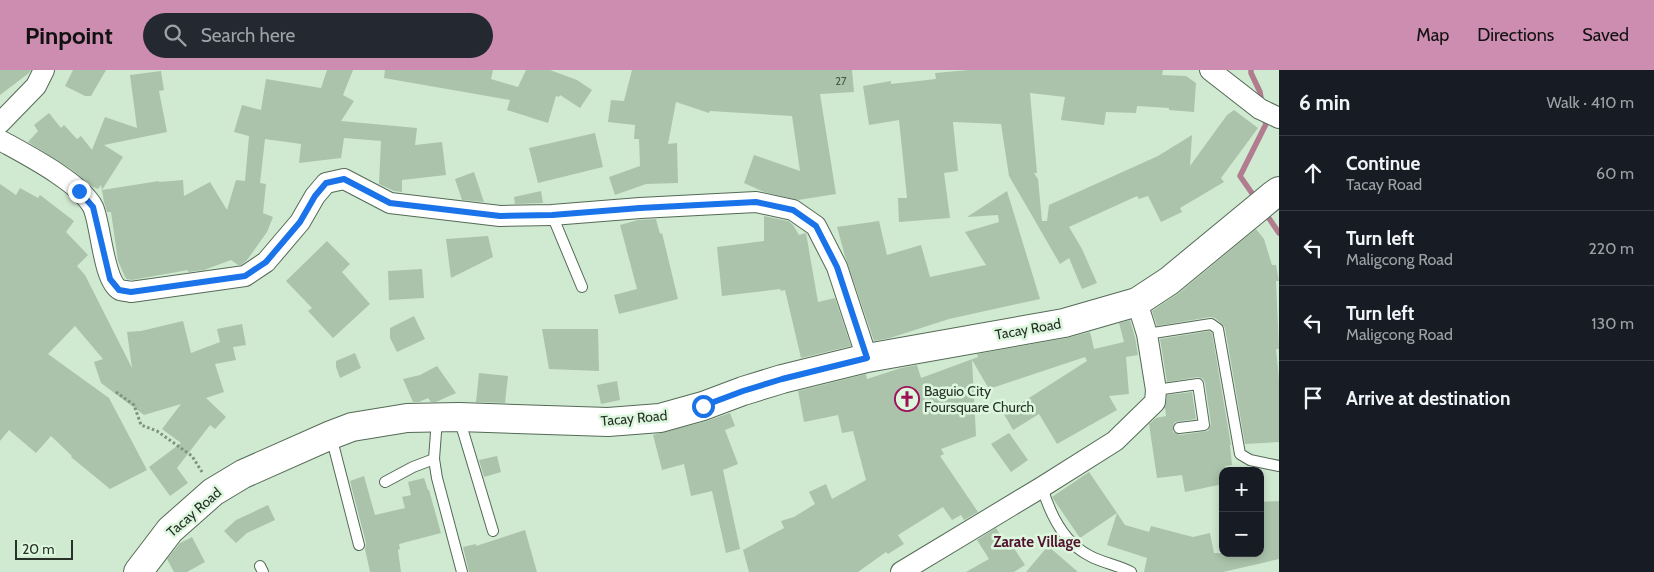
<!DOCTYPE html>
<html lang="en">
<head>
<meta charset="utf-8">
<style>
  :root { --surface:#171b24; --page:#242831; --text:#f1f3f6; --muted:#9ea1a6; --line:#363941; --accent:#cd8db0 }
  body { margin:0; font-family:Cabin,sans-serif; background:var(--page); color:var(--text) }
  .controls { position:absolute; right:15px; bottom:15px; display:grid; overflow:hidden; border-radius:10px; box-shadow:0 2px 8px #0003 }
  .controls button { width:45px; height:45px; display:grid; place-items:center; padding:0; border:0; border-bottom:1px solid var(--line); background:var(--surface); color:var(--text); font:25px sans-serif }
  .scale { position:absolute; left:15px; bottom:12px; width:58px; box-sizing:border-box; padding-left:5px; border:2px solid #273127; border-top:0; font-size:14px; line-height:18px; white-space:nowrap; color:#273127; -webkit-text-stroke:4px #ddf6de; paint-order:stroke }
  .stop { position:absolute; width:15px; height:15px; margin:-11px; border:4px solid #1a73e8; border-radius:50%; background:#fff }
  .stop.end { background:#1a73e8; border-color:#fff; box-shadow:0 1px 5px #0008 }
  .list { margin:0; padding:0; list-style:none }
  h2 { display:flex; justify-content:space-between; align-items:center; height:65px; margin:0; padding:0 20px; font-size:21px }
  h2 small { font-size:16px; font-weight:400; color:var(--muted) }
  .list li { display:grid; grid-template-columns:32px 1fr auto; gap:15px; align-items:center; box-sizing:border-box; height:75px; padding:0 20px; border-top:1px solid var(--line) }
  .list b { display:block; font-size:19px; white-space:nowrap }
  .list p { margin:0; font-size:16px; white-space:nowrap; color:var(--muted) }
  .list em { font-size:16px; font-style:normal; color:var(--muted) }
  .icon { flex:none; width:28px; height:28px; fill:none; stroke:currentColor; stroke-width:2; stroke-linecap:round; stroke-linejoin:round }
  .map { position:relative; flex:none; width:1279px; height:502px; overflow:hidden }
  header { display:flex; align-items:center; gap:30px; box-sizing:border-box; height:70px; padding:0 25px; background:var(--accent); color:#111 }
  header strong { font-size:24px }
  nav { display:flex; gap:28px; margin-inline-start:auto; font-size:18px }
  .search { width:350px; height:45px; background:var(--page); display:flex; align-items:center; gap:12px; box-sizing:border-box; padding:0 18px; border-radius:28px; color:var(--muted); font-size:19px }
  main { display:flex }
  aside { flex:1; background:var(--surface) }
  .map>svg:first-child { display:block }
</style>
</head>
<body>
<header>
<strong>Pinpoint</strong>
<div class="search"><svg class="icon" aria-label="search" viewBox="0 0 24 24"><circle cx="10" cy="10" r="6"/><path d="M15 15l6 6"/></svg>Search here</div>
<nav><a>Map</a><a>Directions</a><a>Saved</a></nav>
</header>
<main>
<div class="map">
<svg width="1279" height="502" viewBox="0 0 1279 502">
  <rect width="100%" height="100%" fill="#d0e9d1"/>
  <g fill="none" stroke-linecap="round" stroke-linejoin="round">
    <path stroke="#b17c8e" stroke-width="5.5" d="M1251 0V3L1260 22 1262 33
      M1256 129 1240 106 1266 54 1264 47
      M1264 141 1279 163"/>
  </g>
  <path fill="#abc3ab" d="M0 0H31L29 3 0 25Z
    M73 0H106L91 26H85L65 16Z
    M327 0H353L343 25 354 31 341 51 417 58 415 75 442 72 446 105 402 110V122L394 121 379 114 381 71 344 68 341 88 299 93 301 74 265 69 260 113 266 114 263 143 273 147 267 162 247 190 241 195H238L231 190 204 200 188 202V200L132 210 126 209 118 191 111 142H107L104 132 101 115 98 119 91 116 71 99 28 72 38 61 34 55 49 43 61 58 64 55 77 69 81 66 92 80 105 47 137 58 130 5 161 1 164 20 159 21 167 62 104 75 123 87 102 120 159 111V112L183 110 184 126 210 112 227 140 236 110 245 111 249 66 234 62 242 35 261 40 266 9 321 18Z
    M385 0H493L491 9 518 17 526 0H550L577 10 592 20 580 38 560 25 559 27 556 26 548 53 507 40 510 30 384 8Z
    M632 0H852L854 22 820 24 836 124 798 130 764 122 744 113 754 85 800 101 792 46 710 41 709 43 676 32 668 74 677 73 678 113 646 114 615 125 609 107 640 96 639 69H634L635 55 608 52 611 30 624 31Z
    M969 0H1163L1162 5 1186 6 1196 13 1194 42 1169 40V38L1137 36 1136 43 1106 42 1104 55 1061 50 1065 27 1030 23 1037 103H1034L1038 109 1042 151H1047L1049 135 1158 86 1192 65 1190 96 1227 45 1234 40 1258 58 1221 108 1224 112 1180 138 1182 142 1161 152 1148 126 1139 129 1137 126 1069 157 1082 179 1097 213 1082 219 1069 188 1060 194 1009 106 1001 54 953 52 958 101 944 103 950 148 899 152 898 128H907L899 50 869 55 863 16 891 11V14L936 9 935 3Z
    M595 63 603 97 538 113 529 78Z
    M474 102 484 132 462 130 455 109Z
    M0 114 16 125 20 118 38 128 40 125 74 151 66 162 88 185 77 196 85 205 132 298 127 262 141 261 183 251 191 283 220 272 217 259 242 254 246 275 233 277 236 290 215 294 224 322 206 328 226 347 215 359 210 355 177 398 188 413 170 426 149 397 181 373 162 359 181 334 144 345 101 313 94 292 103 289 75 256 48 284 109 328 147 400 110 419 71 387 72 386 51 366 36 383 9 360 0 371Z
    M541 121 543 133 515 134 514 127Z
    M1007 121 1040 229 949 249 890 268 874 271 845 186 837 157 879 151 887 185 921 175 930 207 986 195 965 162 999 152 998 145 967 147Z
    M764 146 788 151 793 155 799 165 806 163 818 232 835 228 851 276 801 288 785 220 781 221 780 219 722 226 717 177 764 171Z
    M656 149 660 164 662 163 678 229 619 244 614 225 637 219 620 155 638 150Z
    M1256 159 1264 169 1272 195H1276L1279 211H1276L1279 279H1276L1279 309V372L1245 374 1225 258 1222 254 1215 248 1210 247 1157 256 1152 241 1179 223Z
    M488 166 493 187 451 208 446 169Z
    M327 171 350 194 342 202 370 234 333 268 308 241 312 238 286 211Z
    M422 199 424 228 389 230 388 201Z
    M414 246 425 269 397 282 390 268V258Z
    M1130 250 1135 267 1138 285 1126 287 1129 324 1109 326 1117 340 1057 374 1039 344 1013 360 1004 344 1087 291 1085 287 989 319 972 290 976 366 941 379 944 384 940 386 978 442 964 450 961 445 952 450 943 437 898 465 904 474 888 484 886 482 858 502H749L743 480 784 458 781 451 794 447 815 434 809 422 826 414 832 429 866 410 853 361 842 363 838 345 804 352 798 321 866 304 867 309 901 298 917 295 921 308 978 287 977 284 1067 268 1090 262 1094 279 1124 272 1119 253Z
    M542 259H598L599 301 549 299Z
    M1209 261 1212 263 1231 375H1230L1232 395 1225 396 1226 401H1223V414L1185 422 1182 405 1157 408 1149 354 1156 348 1166 346 1165 337 1167 325 1192 322 1196 349 1175 352 1173 356V362L1180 365 1208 361 1211 354 1205 313 1203 309 1198 307 1167 312 1160 269Z
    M355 283 361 298 340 308 336 297V291Z
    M437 296 456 323 436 332H431L428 328 419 332H413L403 309 420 305Z
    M479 303 508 306 505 333 476 332Z
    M617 311 620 330 601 334 597 315Z
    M730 343 735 356 725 360 738 394 723 400 740 479 726 483 712 421 691 426 684 394 662 400 653 365 707 351Z
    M1009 363 1028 390 1011 402 991 374Z
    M497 386 501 402 484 407 479 390Z
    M1089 402 1117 443 1080 468 1052 427Z
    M364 406 375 445 405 438 402 427 411 425 408 412 424 408 428 420H429L441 463 399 474 400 479 398 480 401 502H370L365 479 366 473 350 411Z
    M1279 431V489L1223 502H1144L1147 488 1107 475 1117 443 1125 455 1149 462 1151 456 1193 467 1210 463 1214 483H1260V432Z
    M268 435 275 450 247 463 236 473 224 461 236 450Z
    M996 458 1006 474 1010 472 1025 495 1014 502H966L989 489 977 470Z
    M525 460 537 502H469L463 477 476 474V476Z
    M192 467 205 492 187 502H174L167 489 180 473Z
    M1048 476 1078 502H1026Z"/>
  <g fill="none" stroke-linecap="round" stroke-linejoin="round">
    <defs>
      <path id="lane" d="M552 145 582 217
        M1147 264 1211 254 1218 259 1240 384 1250 390 1279 396
        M1156 320 1198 314 1204 355 1179 358
        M459 348 493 461
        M437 349 434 389 437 408 462 502
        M331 366 359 475
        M385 412 413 397 434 389
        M1042 417C1050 444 1064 473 1090 486 1103 493 1118 495 1131 502
        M260 496 263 502"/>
      <path id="street" d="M1210 0 1260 39 1279 48
        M0 53 36 16 44 0
        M0 70C25 84 80 112 93 137 101 154 103 211 120 220 123 221 128 221 131 222L245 206 266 192 300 152 315 126 326 113 344 109 390 133 500 146 552 145 640 138 756 132 793 140 816 156 837 197 867 288
        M901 502 1042 417 1115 371 1155 332 1156 320 1147 264 1137 232"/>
      <path id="secondary" d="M138 502 170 460 213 422 243 404 331 365 352 357 407 348 459 347 608 352 660 348 703 336 743 321 782 309 867 288 1064 253 1137 232 1169 211 1272 126 1279 121"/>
    </defs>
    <use href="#lane" stroke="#546a55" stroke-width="12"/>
    <use href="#street" stroke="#546a55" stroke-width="22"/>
    <use href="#secondary" stroke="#546a55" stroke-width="30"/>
    <path stroke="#7f9180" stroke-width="3" stroke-dasharray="2.5 2.5" stroke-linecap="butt" d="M116 322 134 335 141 355 157 361 192 386 202 402"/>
    <use href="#lane" stroke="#fff" stroke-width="10"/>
    <use href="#street" stroke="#fff" stroke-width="20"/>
    <use href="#secondary" stroke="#fff" stroke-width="28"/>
  </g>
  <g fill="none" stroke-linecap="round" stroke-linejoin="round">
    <path stroke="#1a73e8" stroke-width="6" d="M79 121 93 137 110 209 119 220 131 222 245 206 266 192 300 152 315 126 326 113 344 109 390 133 500 146 552 145 640 138 756 132 793 140 816 156 837 197 867 288 782 309 743 321 703 336"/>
  </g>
  <defs>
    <symbol id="church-ring" viewBox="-11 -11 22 22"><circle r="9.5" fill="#ddf6de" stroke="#a0115a" stroke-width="1.5"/><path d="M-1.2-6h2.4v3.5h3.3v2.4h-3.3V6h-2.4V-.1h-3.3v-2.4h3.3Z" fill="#a0115a"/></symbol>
  </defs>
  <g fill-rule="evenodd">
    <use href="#church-ring" x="893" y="315" width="28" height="28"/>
  </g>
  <g text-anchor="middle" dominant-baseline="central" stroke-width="5" stroke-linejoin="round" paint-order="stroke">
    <g font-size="11" fill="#485648">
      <text x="841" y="11">27</text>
    </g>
    <g font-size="14" fill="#273127" stroke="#ddf6de">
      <text transform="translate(1028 259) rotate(-10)">Tacay Road</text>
      <text transform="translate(634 348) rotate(-5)">Tacay Road</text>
      <text transform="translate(194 442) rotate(-41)">Tacay Road</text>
    </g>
    <g font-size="14" fill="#273127" stroke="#ddf6de" text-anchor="start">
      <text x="924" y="321">Baguio City<tspan x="924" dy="16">Foursquare Church</tspan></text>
    </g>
    <g font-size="15" font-weight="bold" fill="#52112e" stroke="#ddf6de">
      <text x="1037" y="472">Zarate Village</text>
    </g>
  </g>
</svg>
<div class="controls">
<button>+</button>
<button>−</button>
</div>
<div class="scale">20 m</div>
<div class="stop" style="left:703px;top:336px"></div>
<div class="stop end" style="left:79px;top:121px"></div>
</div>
<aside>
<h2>6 min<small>Walk · 410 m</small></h2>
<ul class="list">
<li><svg class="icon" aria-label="ahead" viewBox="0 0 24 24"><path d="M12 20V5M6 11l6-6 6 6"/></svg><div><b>Continue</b><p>Tacay Road</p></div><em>60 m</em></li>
<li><svg class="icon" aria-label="left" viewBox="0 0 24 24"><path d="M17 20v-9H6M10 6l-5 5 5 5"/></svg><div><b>Turn left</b><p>Maligcong Road</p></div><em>220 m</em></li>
<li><svg class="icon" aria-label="left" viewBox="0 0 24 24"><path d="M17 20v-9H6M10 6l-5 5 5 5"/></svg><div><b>Turn left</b><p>Maligcong Road</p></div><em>130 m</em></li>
<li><svg class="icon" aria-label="arrive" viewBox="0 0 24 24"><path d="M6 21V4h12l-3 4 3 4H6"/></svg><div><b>Arrive at destination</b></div></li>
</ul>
</aside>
</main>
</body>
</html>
